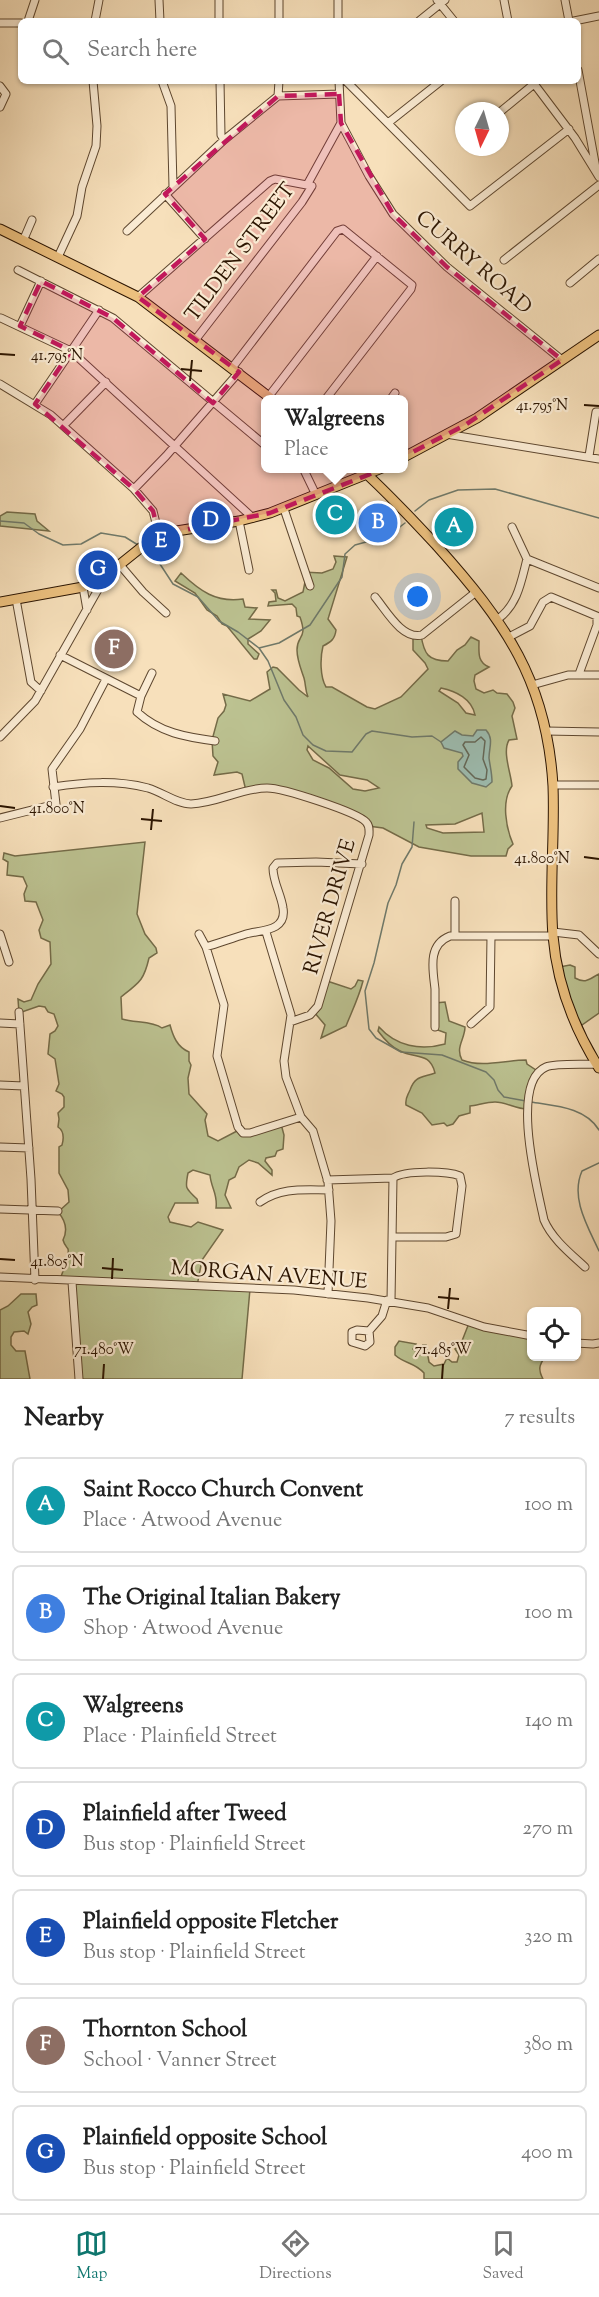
<!DOCTYPE html>
<html lang="en">
<head>
<meta charset="utf-8">
<style>
  :root { --surface:#fff; --page:#f6f6f6; --text:#222; --muted:#767676; --line:#e0e0e0; --accent:#0f766e }
  body { margin:0; font-family:"Sorts Mill Goudy",serif; background:var(--page); color:var(--text) }
  .controls { position:absolute; right:18px; bottom:18px; display:grid; overflow:hidden; border-radius:9px; box-shadow:0 2px 4px #0004 }
  .controls button { width:54px; height:54px; display:grid; place-items:center; padding:0; border:0; border-bottom:2px solid var(--line); background:var(--surface); color:var(--text); font:30px sans-serif }
  .compass { position:absolute; left:455px; top:102px; width:54px; height:54px; border-radius:50%; background:var(--surface); box-shadow:0 2px 4px #0004; rotate:185deg }
  .you { position:absolute; left:418px; top:597px; width:21px; height:21px; margin:-15px; border:4px solid #fff; border-radius:50%; background:#1a73e8; box-shadow:0 0 0 9px #1a73e833 }
  .badge { display:grid; place-items:center; width:39px; height:39px; border-radius:50%; background:var(--accent); color:#fff; font-size:20px; font-weight:700 }
  .pin { position:absolute; translate:-50% -50%; border:3px solid #fff; box-shadow:0 2px 6px #0006 }
  .popup { position:absolute; left:261px; top:395px; width:147px; height:78px; box-sizing:border-box; display:grid; place-content:center; border-radius:9px; background:var(--surface); filter:drop-shadow(0 2px 4px #0005); font-size:20px; white-space:nowrap; color:var(--muted) }
  .popup b { font-size:22px; color:var(--text) }
  .popup::after { content:''; position:absolute; left:50%; top:100%; margin-left:-12px; border:12px solid transparent; border-top-color:var(--surface) }
  .list { margin:0; padding:0; list-style:none }
  h2 { display:flex; justify-content:space-between; align-items:center; height:78px; margin:0; padding:0 24px; font-size:26px }
  h2 small { font-size:20px; font-weight:400; color:var(--muted) }
  .list li { display:grid; grid-template-columns:39px 1fr auto; gap:18px; align-items:center; box-sizing:border-box; height:96px; margin:0 12px 12px; padding:0 12px; border:2px solid var(--line); border-radius:9px }
  .list b { display:block; font-size:22px; white-space:nowrap }
  .list p { margin:0; font-size:20px; white-space:nowrap; color:var(--muted) }
  .list em { font-size:20px; font-style:normal; color:var(--muted) }
  .icon { flex:none; width:33px; height:33px; fill:none; stroke:currentColor; stroke-width:2; stroke-linecap:round; stroke-linejoin:round }
  .map { position:relative; flex:none; width:599px; height:1379px; overflow:hidden }
  .search { position:absolute; background:var(--surface); box-shadow:0 2px 4px #0004; left:18px; right:18px; top:18px; height:66px; display:flex; align-items:center; gap:15px; box-sizing:border-box; padding:0 21px; border-radius:9px; color:var(--muted); font-size:22px }
  .sheet { height:834px; background:var(--surface) }
  nav { display:flex; justify-content:space-around; align-items:center; box-sizing:border-box; height:84px; border-top:2px solid var(--line); background:var(--surface); font-size:16px; color:var(--muted) }
  nav a { display:grid; justify-items:center; gap:3px }
  nav .on { color:var(--accent) }
  .map>svg:first-child { display:block }
</style>
</head>
<body>
<div class="map">
<svg width="599" height="1379" viewBox="0 0 599 1379">
  <rect width="100%" height="100%" fill="#f7e0bb"/>
  <filter id="stains"><feTurbulence type="fractalNoise" baseFrequency=".00333" numOctaves="4"/><feColorMatrix values="0 0 0 0 .2 0 0 0 0 .09 0 0 0 0 .02 0 0 0 .5 -.17"/></filter>
  <radialGradient id="worn" r=".72"><stop offset=".6" stop-color="#630" stop-opacity="0"/><stop offset="1" stop-color="#630" stop-opacity=".3"/></radialGradient>
  <path fill="#bcc291" stroke="#746b48" stroke-width="1.5" fill-rule="evenodd" d="M7 512 35 514 37 521 49 531 0 526V516Z
    M334 556 347 557 328 619 336 630C335 639 331 642 323 646 320 658 320 677 326 687H332L367 707 375 709 401 697 428 669 425 663 413 650V636L421 635C424 654 428 661 448 661L457 650 465 645 471 637 479 641C479 652 477 662 489 667L475 675 474 681 476 689 484 693 493 690 497 693 507 694 513 702 515 708 512 716 517 739 509 740C502 752 511 773 512 786 501 801 506 828 513 844L508 849 506 856H471L419 847 383 828 368 826 361 819 287 791H246L242 774 237 772 214 775 218 762 213 756 212 740 218 718 224 711 226 705 223 694 250 701 270 689 267 672 273 667 277 668 299 690 308 697C305 690 306 685 304 678 301 669 297 660 297 650 297 634 308 640 300 617L297 616 296 608 292 604 268 606 269 602 276 601 275 593 272 590H276L278 598 285 601 303 592 305 582 303 572 322 573 333 569 336 562ZM441 688C456 691 472 699 475 715L466 713 458 703 439 691ZM308 746 340 775 367 780 379 788 365 791 353 789 329 768 313 760 307 750ZM482 813 484 832 443 833 427 828 426 825 455 824Z
    M181 573C200 591 216 603 243 599L245 607 257 608 249 619 270 620 261 631 248 639V644L259 654 257 659H254L227 626 222 624 217 616 207 610 195 593 175 581Z
    M145 842 137 914 145 934 156 948 157 953 149 958C144 980 140 982 121 997L122 1019C135 1023 152 1021 162 1028L170 1025C173 1036 177 1047 189 1052V1061L191 1065 188 1078 189 1094 207 1114 205 1120 208 1136 218 1141 239 1130 243 1133 281 1124 284 1135 283 1149 277 1151 275 1156 266 1158 265 1161 272 1170V1175L258 1163 249 1160 239 1167 235 1177 229 1180 225 1195 231 1208H216C218 1194 211 1188 210 1175L193 1170 188 1173C185 1188 185 1188 197 1199L198 1203H175L168 1217 170 1222 191 1227 198 1222 223 1230 202 1260 197 1286 250 1289 242 1379H79L72 1283 60 1280C62 1272 70 1256 68 1249 66 1246 64 1244 63 1240 68 1230 65 1220 58 1212L69 1202 68 1190 59 1173V1147L62 1145C64 1138 64 1131 58 1127L59 1119 58 1113 64 1107V1097L62 1094 56 1091 59 1084 55 1059 48 1054 50 1034 55 1031 58 1026 54 1014 48 1012 45 1007 39 1006 19 1013 18 999 24 1002 31 1000 38 984 51 964 50 942 41 938 39 930 43 920 36 902 25 901 24 894 27 886 23 877 7 875 8 862 3 859 4 853 15 856Z
    M570 965 575 967V978C586 984 589 979 599 974V1013L582 1025 574 1023 559 967Z
    M358 980 363 981C359 997 352 1011 346 1026L321 1038 325 1025 314 1012 327 981 351 989 355 986Z
    M445 1002 449 1021 465 1027C465 1039 455 1047 462 1060 482 1068 506 1060 526 1060L527 1064 539 1072 527 1109C516 1109 506 1102 495 1102 487 1102 478 1105 470 1106V1113L459 1116 453 1124 447 1126 444 1123 432 1125 422 1113 406 1105C405 1098 407 1097 410 1090 415 1076 421 1078 435 1073 430 1052 416 1059 400 1051 391 1047 384 1039 378 1031L379 1027C396 1046 420 1051 445 1044L446 1033 435 1029V1003Z
    M21 1294H36L37 1305 32 1307 28 1312 31 1324 28 1334 24 1331 14 1332 11 1337V1345L16 1351H25L30 1379H0V1310L8 1306Z
    M469 1323 531 1336 532 1356 545 1357C539 1365 538 1370 543 1379H424V1373C414 1362 405 1364 395 1355V1347L399 1341 416 1344 413 1349 420 1355 426 1353 423 1345H426L429 1362 434 1366 444 1364 447 1358 452 1362H457L459 1355 455 1349 460 1346Z"/>
  <path fill="#9dbdb1" stroke="#6f796a" stroke-width="1.5" d="M477 730H486C494 739 489 747 489 758 490 766 492 773 492 782L486 787 472 783 458 769V762L463 756 462 753 444 748 441 742 455 731 462 735 473 736Z"/>
  <g fill="none" stroke-linecap="round" stroke-linejoin="round">
    <path stroke="#646858" stroke-width="1.5" d="M481 737 485 741 483 759 487 770 486 779 483 780 475 778 464 767 469 755 463 745 465 742H475Z"/>
    <path stroke="#6f796a" stroke-width="1.5" d="M415 511 429 500 458 490 495 489 599 518
      M0 521 24 523 39 534 63 545 81 544 101 533 125 537 138 545
      M143 550 158 561 173 584 198 597 219 621 238 632 259 648 268 661 284 700 296 717 303 735 313 745 326 751 352 752 366 734 372 731 412 737 432 736 441 742
      M259 648 279 643 310 625 342 577 345 554 355 545 388 536 405 523
      M414 822 412 847 402 864 396 885 388 903 374 963 365 991 369 1029 376 1038 401 1052 442 1055 486 1072 494 1080 498 1090 504 1097 526 1101
      M531 1102C555 1106 585 1107 599 1130
      M599 1163 582 1171C570 1198 588 1227 599 1251"/>
    <defs>
      <path id="minor" d="M159 0 160 21
        M219 0V21
        M338 0V21
        M437 0 454 21
        M504 0 508 21
        M565 0 569 21
        M28 21 35 0
        M95 21 99 0
        M279 21V0
        M419 21 445 0
        M574 21 599 16
        M0 23H21
        M578 70 596 168
        M162 81 171 106 173 187
        M220 81 221 135 224 140
        M339 81 341 123 369 176 393 214 447 267 562 360
        M346 81 470 206 569 129
        M532 81 575 138 599 177
        M0 86 6 94 0 107
        M278 96 339 94
        M278 96 279 81
        M500 112 534 84
        M388 123 441 81
        M307 185 341 123
        M165 194 205 239
        M127 231 224 140 278 96
        M23 241 32 220
        M58 257 77 216 82 187 96 146 97 126 93 81
        M504 260 599 185
        M18 270 113 318 266 446
        M570 283 599 259
        M138 297 270 181 275 179 312 186 302 202 196 339
        M1 318 71 351 253 518
        M20 326 41 281
        M232 368 337 231 343 229 412 285 411 289 325 400
        M0 384 51 415 134 489 153 511 159 535
        M269 396 377 256
        M390 400 395 393
        M35 404 99 310
        M64 425 106 382
        M446 434 599 459
        M589 456 596 412H599
        M303 468 316 495
        M134 489 166 456 239 372
        M284 509 310 586
        M239 521 249 570
        M512 527 527 559 599 588
        M120 565 143 592 166 613
        M83 587 87 610
        M375 597C386 610 402 640 422 635L476 592
        M16 599 31 682 41 691
        M498 619C518 604 521 582 527 559
        M509 637 530 626 543 602 551 597 599 617
        M60 655 141 696
        M152 673 141 696 137 712C160 733 186 737 215 741
        M579 674 597 625V617
        M532 685 568 675H599
        M546 731 599 732
        M0 737 35 701 100 586 110 574
        M553 785H599
        M53 787C85 782 116 780 148 788 162 792 177 804 191 804 217 803 242 788 267 788 283 788 357 812 366 822 370 826 369 830 369 835L318 1006 310 1015 290 1022
        M0 818 56 804 52 769 80 729 106 679
        M455 901V936
        M266 932 291 1015 284 1061 286 1077 301 1117 313 1131 328 1182 331 1221 328 1294
        M553 932 579 935 599 954
        M0 934 9 962
        M199 934 206 947 224 1005 217 1056 238 1127 243 1133H250L301 1117
        M206 947C219 943 233 938 246 934 260 930 287 932 283 908 281 894 273 882 273 868L277 863 316 862 362 864
        M19 1012 31 1179 35 1280
        M0 1023 20 1024
        M471 1024 490 1007 491 936
        M435 1027C435 1015 435 1002 435 989 433 970 427 945 450 936H553
        M0 1085 24 1086
        M0 1147 29 1148
        M327 1180 393 1178C405 1170 447 1171 460 1176L462 1186 456 1234 446 1237H392
        M260 1202C281 1187 304 1190 329 1190
        M0 1209 58 1211
        M585 1267C571 1254 552 1239 544 1220 538 1191 509 1082 546 1067 556 1063 583 1065 596 1064
        M0 1277 294 1290 368 1298 428 1308 484 1327 532 1336
        M72 1282 79 1379
        M391 1301 393 1178
        M369 1331 370 1342 365 1346 352 1342V1332L357 1330 369 1331 382 1316 387 1300
        M576 1343 593 1344 599 1343"/>
      <path id="major" d="M0 229 138 297 273 400
        M404 457 477 418 599 335
        M360 468C388 493 412 519 437 546 505 622 547 681 553 786 555 836 549 887 553 936 557 984 574 1028 599 1068
        M0 602 83 587 113 570 148 542 164 533 239 521 270 513 382 468"/>
    </defs>
    <use href="#minor" stroke="#5e472f" stroke-width="9"/>
    <use href="#major" stroke="#2b1400" stroke-width="11"/>
    <use href="#minor" stroke="#faebd3" stroke-width="7"/>
    <use href="#major" stroke="#ecc07e" stroke-width="9"/>
  </g>
  <path fill="#c2185b" fill-opacity="0.2" stroke="#c2185b" stroke-width="4.5" stroke-dasharray="12 8" stroke-linejoin="round" d="M339 94 341 123 393 214 447 267 562 360 465 425 368 475 270 513 159 535 153 511 134 489 35 404 71 351 20 326 41 281 113 318 213 403 239 372 138 297 205 239 165 194 278 96Z"/>
  <path fill="none" stroke="#2b1400" stroke-width="2" d="M0 354 15 355M181 369 202 371M190 381 192 360M584 405 599 406M0 806 15 808M141 819 162 821M151 830 153 809M584 857 599 859M0 1259 15 1260M102 1268 123 1270M112 1279 113 1258M438 1297 459 1299M448 1309 450 1288M103 1379 104 1364M442 1379 443 1364"/>
  <g text-anchor="middle" dominant-baseline="central" stroke-width="4.5" stroke-linejoin="round" paint-order="stroke">
    <g font-size="21" fill="#2b1400" stroke="#faebd3">
      <text transform="translate(241 253) rotate(-53)">TILDEN STREET</text>
      <text transform="translate(473 263) rotate(41)">CURRY ROAD</text>
      <text transform="translate(331 907) rotate(-74)">RIVER DRIVE</text>
      <text transform="translate(269 1276) rotate(4)">MORGAN AVENUE</text>
    </g>
  </g>
  <g font-size="15" text-anchor="middle" fill="#2b1400" stroke="#faebd3" stroke-width="4.5" stroke-linejoin="round" paint-order="stroke">
    <text x="57" y="360">41.795°N</text>
    <text x="542" y="410">41.795°N</text>
    <text x="57" y="813">41.800°N</text>
    <text x="542" y="863">41.800°N</text>
    <text x="57" y="1266">41.805°N</text>
    <text x="104" y="1354">71.480°W</text>
    <text x="443" y="1354">71.485°W</text>
  </g>
  <rect width="100%" height="100%" filter="url(#stains)"/>
  <rect width="100%" height="100%" fill="url(#worn)"/>
</svg>
<div class="controls">
<button><svg class="icon" aria-label="locate" viewBox="0 0 24 24"><circle cx="12" cy="12" r="6"/><path d="M12 2v4M12 18v4M2 12h4M18 12h4"/></svg></button>
</div>
<svg class="compass" viewBox="-18 -18 36 36"><path d="M0-13l5 13h-10z" fill="#e53935"/><path d="M0 13l5-13h-10z" fill="#767676"/></svg>
<div class="you"></div>
<div class="pin badge" style="left:454px;top:527px;background:#0f9aa8">A</div>
<div class="pin badge" style="left:378px;top:523px;background:#3f7fe0">B</div>
<div class="pin badge" style="left:335px;top:515px;background:#0f9aa8">C</div>
<div class="popup"><b>Walgreens</b>Place</div>
<div class="pin badge" style="left:211px;top:521px;background:#1a4fb4">D</div>
<div class="pin badge" style="left:161px;top:542px;background:#1a4fb4">E</div>
<div class="pin badge" style="left:114px;top:649px;background:#8d6e63">F</div>
<div class="pin badge" style="left:98px;top:570px;background:#1a4fb4">G</div>
<div class="search"><svg class="icon" aria-label="search" viewBox="0 0 24 24"><circle cx="10" cy="10" r="6"/><path d="M15 15l6 6"/></svg>Search here</div>
</div>
<section class="sheet">
<h2>Nearby<small>7 results</small></h2>
<ul class="list">
<li><span class="badge" style="background:#0f9aa8">A</span><div><b>Saint Rocco Church Convent</b><p>Place · Atwood Avenue</p></div><em>100 m</em></li>
<li><span class="badge" style="background:#3f7fe0">B</span><div><b>The Original Italian Bakery</b><p>Shop · Atwood Avenue</p></div><em>100 m</em></li>
<li><span class="badge" style="background:#0f9aa8">C</span><div><b>Walgreens</b><p>Place · Plainfield Street</p></div><em>140 m</em></li>
<li><span class="badge" style="background:#1a4fb4">D</span><div><b>Plainfield after Tweed</b><p>Bus stop · Plainfield Street</p></div><em>270 m</em></li>
<li><span class="badge" style="background:#1a4fb4">E</span><div><b>Plainfield opposite Fletcher</b><p>Bus stop · Plainfield Street</p></div><em>320 m</em></li>
<li><span class="badge" style="background:#8d6e63">F</span><div><b>Thornton School</b><p>School · Vanner Street</p></div><em>380 m</em></li>
<li><span class="badge" style="background:#1a4fb4">G</span><div><b>Plainfield opposite School</b><p>Bus stop · Plainfield Street</p></div><em>400 m</em></li>
</ul>
</section>
<nav>
<a class="on"><svg class="icon" aria-label="map" viewBox="0 0 24 24"><path d="M3 6l6-2 6 2 6-2v14l-6 2-6-2-6 2zM9 4v14M15 6v14"/></svg>Map</a>
<a><svg class="icon" aria-label="directions" viewBox="0 0 24 24"><path d="M12 3l9 9-9 9-9-9zM9 14v-3h6M13 9l2 2-2 2"/></svg>Directions</a>
<a><svg class="icon" aria-label="saved" viewBox="0 0 24 24"><path d="M7 4h10v16l-5-4-5 4z"/></svg>Saved</a>
</nav>
</body>
</html>
